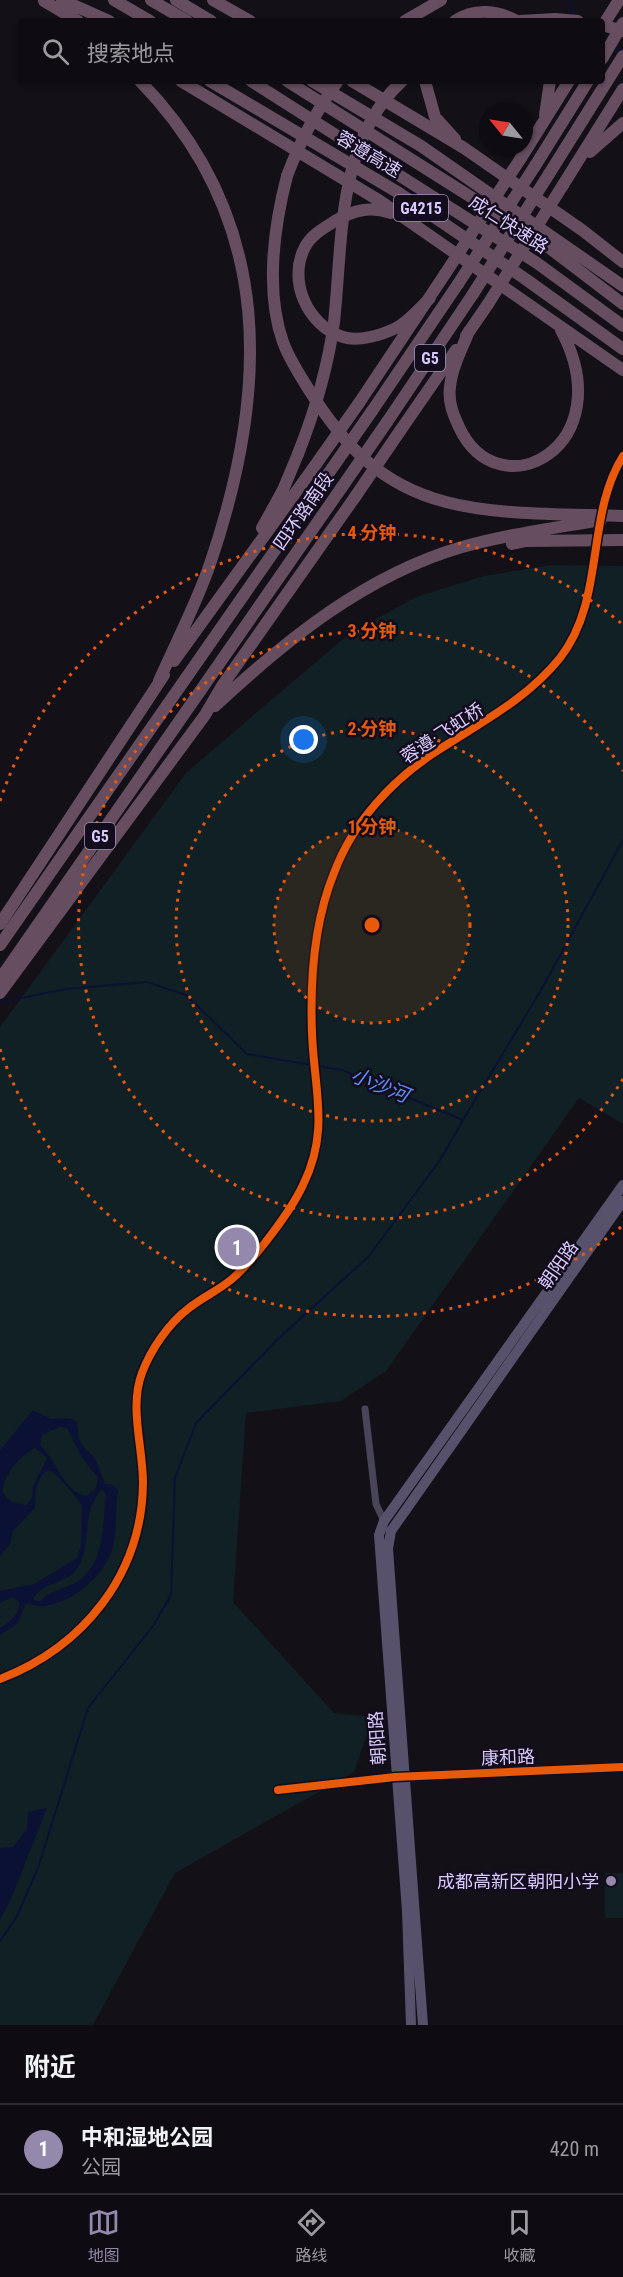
<!DOCTYPE html>
<html lang="zh">
<head>
<meta charset="utf-8">
<style>
  :root { --surface:#0e0c12; --page:#1c1a20; --text:#f1f3f6; --muted:#9b9b9f; --line:#2e2c32; --accent:#9488ad }
  body { margin:0; font-family:"Roboto Condensed","Noto Sans SC",sans-serif; background:var(--page); color:var(--text) }
  .compass { position:absolute; left:479px; top:102px; width:54px; height:54px; border-radius:50%; background:var(--surface); box-shadow:0 2px 4px #0004; rotate:300deg }
  .you { position:absolute; left:304px; top:740px; width:21px; height:21px; margin:-15px; border:4px solid #fff; border-radius:50%; background:#1a73e8; box-shadow:0 0 0 9px #1a73e833 }
  .badge { display:grid; place-items:center; width:39px; height:39px; border-radius:50%; background:var(--accent); color:#fff; font-size:20px; font-weight:700 }
  .pin { position:absolute; translate:-50% -50%; border:3px solid #fff; box-shadow:0 2px 6px #0006 }
  .list { margin:0; padding:0; list-style:none }
  h2 { display:flex; justify-content:space-between; align-items:center; height:78px; margin:0; padding:0 24px; font-size:26px }
  h2 small { font-size:20px; font-weight:400; color:var(--muted) }
  .list li { display:grid; grid-template-columns:39px 1fr auto; gap:18px; align-items:center; box-sizing:border-box; height:90px; padding:0 24px; border-top:2px solid var(--line) }
  .list b { display:block; font-size:22px; white-space:nowrap }
  .list p { margin:0; font-size:20px; white-space:nowrap; color:var(--muted) }
  .list em { font-size:20px; font-style:normal; color:var(--muted) }
  .icon { flex:none; width:33px; height:33px; fill:none; stroke:currentColor; stroke-width:2; stroke-linecap:round; stroke-linejoin:round }
  .map { position:relative; flex:none; width:623px; height:2025px; overflow:hidden }
  .search { position:absolute; background:var(--surface); box-shadow:0 2px 4px #0004; left:18px; right:18px; top:18px; height:66px; display:flex; align-items:center; gap:15px; box-sizing:border-box; padding:0 21px; border-radius:6px; color:var(--muted); font-size:22px }
  .sheet { height:168px; background:var(--surface) }
  nav { display:flex; justify-content:space-around; align-items:center; box-sizing:border-box; height:84px; border-top:2px solid var(--line); background:var(--surface); font-size:16px; color:var(--muted) }
  nav a { display:grid; justify-items:center; gap:3px }
  nav .on { color:var(--accent) }
  .map>svg:first-child { display:block }
</style>
</head>
<body>
<div class="map">
<svg width="623" height="2025" viewBox="0 0 623 2025">
  <rect width="100%" height="100%" fill="#131018"/>
  <path fill="#102024" d="M551 565 623 566V1124L579 1098 386 1371 341 1401 246 1413 233 1602 334 1713 373 1717 354 1772 175 1873 93 2025H0V1027L186 773 290 684 349 634 416 597 484 576Z
    M605 1873H623V1918H605Z"/>
  <path fill="#0b1134" fill-rule="evenodd" d="M33 1410 51 1419 68 1418 77 1422 79 1439 86 1450 95 1458 105 1484H111L118 1490C115 1507 117 1525 114 1542 109 1572 75 1602 45 1606 40 1607 32 1604 26 1603L18 1623 0 1635V1628C10 1622 20 1614 19 1602L13 1597 0 1603V1591L34 1584 77 1558 81 1546 82 1506C77 1497 57 1474 49 1470 36 1476 35 1495 35 1508L13 1531 10 1544 0 1556V1450ZM60 1427 67 1428 83 1459 98 1478 96 1488 87 1496C64 1493 56 1459 40 1445L42 1435ZM35 1448 47 1458 33 1486 32 1498 26 1505C13 1503 8 1502 2 1490 6 1472 19 1457 35 1448ZM102 1489 106 1494C103 1521 105 1560 81 1579 68 1589 51 1589 39 1602L33 1599C43 1581 69 1584 78 1567 93 1540 80 1514 102 1489Z
    M47 1808 11 1899 0 1920V1848L13 1847 27 1829 28 1812Z"/>
  <g fill="none" stroke-linecap="round" stroke-linejoin="round">
    <path stroke="#0b1134" stroke-width="2" d="M568 0 576 16
      M613 46 623 50
      M0 1002 66 989 147 982 186 995 247 1054 342 1070 463 1120 541 990 623 840
      M0 1941 16 1918 38 1868 88 1708 153 1626 171 1595 175 1478 196 1423 278 1339 369 1256 440 1160 463 1120"/>
    <path stroke="#494559" stroke-width="7" d="M365 1409 376 1504 384 1521
      M278 1790 395 1777"/>
    <path stroke="#58516c" stroke-width="10" d="M398 1777 623 1767
      M411 2025 407 1911 379 1535 384 1521 623 1185
      M423 2025 388 1549 391 1531 623 1201"/>
    <path stroke="#664e60" stroke-width="12" d="M62 0 109 21
      M114 0 150 21
      M151 0 187 21
      M176 0 211 21
      M213 0 250 21
      M44 1 78 21
      M405 21 441 0
      M455 21C475 7 498 11 517 21
      M520 21 555 19 578 21
      M602 27 619 0
      M602 59 623 23
      M140 81C276 221 269 391 210 564 196 605 176 642 159 681
      M181 81 380 201 623 370
      M210 81 399 193 524 278 623 349
      M251 81 537 263 623 326
      M287 81 539 240 623 304
      M312 81 421 146 623 286
      M352 81 464 148 582 230 623 262
      M425 81 435 117 455 139
      M545 115 550 81
      M590 152 623 123
      M521 158 569 81
      M535 166 588 81
      M549 174 623 56
      M287 176C274 226 265 291 283 342 289 359 300 375 309 390 344 445 380 485 446 502 499 516 568 514 623 516
      M563 185 623 89
      M391 213C370 206 354 210 335 221 324 228 311 235 305 247 287 281 308 326 343 337 358 342 382 335 396 328 408 322 420 308 430 298
      M469 331C462 349 452 367 450 387 448 402 453 414 459 427 499 513 623 446 561 330
      M466 336 488 304
      M359 403 445 274
      M372 411 458 284
      M387 422 473 294
      M400 431 456 350
      M262 528 283 490 298 454
      M512 544 526 541 623 540
      M174 661 314 467
      M215 706C287 639 366 575 462 547 508 534 555 528 601 520
      M0 924 164 675
      M0 945 326 477
      M0 979 342 487
      M0 993 205 715 222 686 355 497"/>
    <path stroke="#664e60" stroke-width="12" d="M602 25 623 31
      M287 176C300 141 316 111 338 81
      M445 274 521 158
      M458 284 535 166
      M473 294 549 174
      M488 304 563 185
      M298 454C315 411 328 367 334 322 343 241 336 142 402 81
      M314 467 359 403
      M326 477 372 411
      M342 487 387 422
      M355 497 400 431"/>
    <defs>
      <path id="cycleway" d="M0 1679C83 1647 142 1575 143 1483 143 1447 129 1407 142 1373 151 1349 169 1323 189 1308 203 1297 219 1290 232 1279 254 1260 291 1211 303 1185 330 1130 314 1090 312 1033 310 980 314 922 334 873 353 822 392 780 437 751 481 722 526 700 560 658 606 599 585 517 623 456
        M278 1790 395 1777 623 1767"/>
    </defs>
    <use href="#cycleway" stroke="#120c1c" stroke-width="11"/>
    <use href="#cycleway" stroke="#e8590c" stroke-width="8"/>
  </g>
  <circle cx="372" cy="925" r="98" fill="#e8590c" fill-opacity=".12"/>
  <g fill="none" stroke="#e8590c" stroke-width="3" stroke-dasharray="3 6">
    <circle cx="372" cy="925" r="98"/>
    <circle cx="372" cy="925" r="196"/>
    <path d="M623 1079A294 294 0 1 1 623 771"/>
    <path d="M621 1227A392 392 0 0 1 0 1049M0 801A392 392 0 0 1 621 623"/>
  </g>
  <circle fill="#9488ad" stroke="#120c1c" stroke-width="2" cx="611" cy="1881" r="6"/>
  <g text-anchor="middle" dominant-baseline="central" stroke-width="5" stroke-linejoin="round" paint-order="stroke">
    <g fill="#120c1c" stroke="#9e90ba" stroke-width="1.5">
      <rect x="394" y="195" width="54" height="26" rx="4.5"/>
      <rect x="415" y="345" width="30" height="26" rx="4.5"/>
      <rect x="85" y="823" width="30" height="26" rx="4.5"/>
    </g>
    <g font-size="16" font-weight="bold" fill="#dac9fd">
      <text x="421" y="208">G4215</text>
      <text x="430" y="358">G5</text>
      <text x="100" y="836">G5</text>
    </g>
    <g font-size="18" fill="#dac9fd" stroke="#120c1c">
      <text transform="translate(369 154) rotate(31)">蓉遵高速</text>
      <text transform="translate(509 224) rotate(33)">成仁快速路</text>
      <text transform="translate(303 511) rotate(-55)">四环路南段</text>
      <text transform="translate(442 733) rotate(-33)">蓉遵·飞虹桥</text>
      <text transform="translate(558 1265) rotate(-55)">朝阳路</text>
      <text transform="translate(377 1738) rotate(-94)">朝阳路</text>
      <text transform="translate(508 1757) rotate(-2)">康和路</text>
    </g>
    <g font-size="18" fill="#dac9fd" stroke="#120c1c" text-anchor="end">
      <text x="599" y="1881">成都高新区朝阳小学</text>
    </g>
    <g font-size="20" font-style="italic" fill="#5b8ef9" stroke="#120c1c">
      <text transform="translate(380 1085) rotate(22)">小沙河</text>
    </g>
  </g>
  <circle cx="372" cy="925" r="9" fill="#e8590c" stroke="#120c1c" stroke-width="3"/>
  <g font-size="18" text-anchor="middle" font-weight="bold" fill="#e8590c" stroke="#120c1c" stroke-width="5" stroke-linejoin="round" paint-order="stroke">
    <text x="372" y="539">4 分钟</text>
    <text x="372" y="637">3 分钟</text>
    <text x="372" y="735">2 分钟</text>
    <text x="372" y="833">1 分钟</text>
  </g>
</svg>
<svg class="compass" viewBox="-18 -18 36 36"><path d="M0-13l5 13h-10z" fill="#e53935"/><path d="M0 13l5-13h-10z" fill="#9b9b9f"/></svg>
<div class="you"></div>
<div class="pin badge" style="left:237px;top:1247px">1</div>
<div class="search"><svg class="icon" aria-label="search" viewBox="0 0 24 24"><circle cx="10" cy="10" r="6"/><path d="M15 15l6 6"/></svg>搜索地点</div>
</div>
<section class="sheet">
<h2>附近<small></small></h2>
<ul class="list">
<li><span class="badge">1</span><div><b>中和湿地公园</b><p>公园</p></div><em>420 m</em></li>
</ul>
</section>
<nav>
<a class="on"><svg class="icon" aria-label="map" viewBox="0 0 24 24"><path d="M3 6l6-2 6 2 6-2v14l-6 2-6-2-6 2zM9 4v14M15 6v14"/></svg>地图</a>
<a><svg class="icon" aria-label="directions" viewBox="0 0 24 24"><path d="M12 3l9 9-9 9-9-9zM9 14v-3h6M13 9l2 2-2 2"/></svg>路线</a>
<a><svg class="icon" aria-label="saved" viewBox="0 0 24 24"><path d="M7 4h10v16l-5-4-5 4z"/></svg>收藏</a>
</nav>
</body>
</html>
